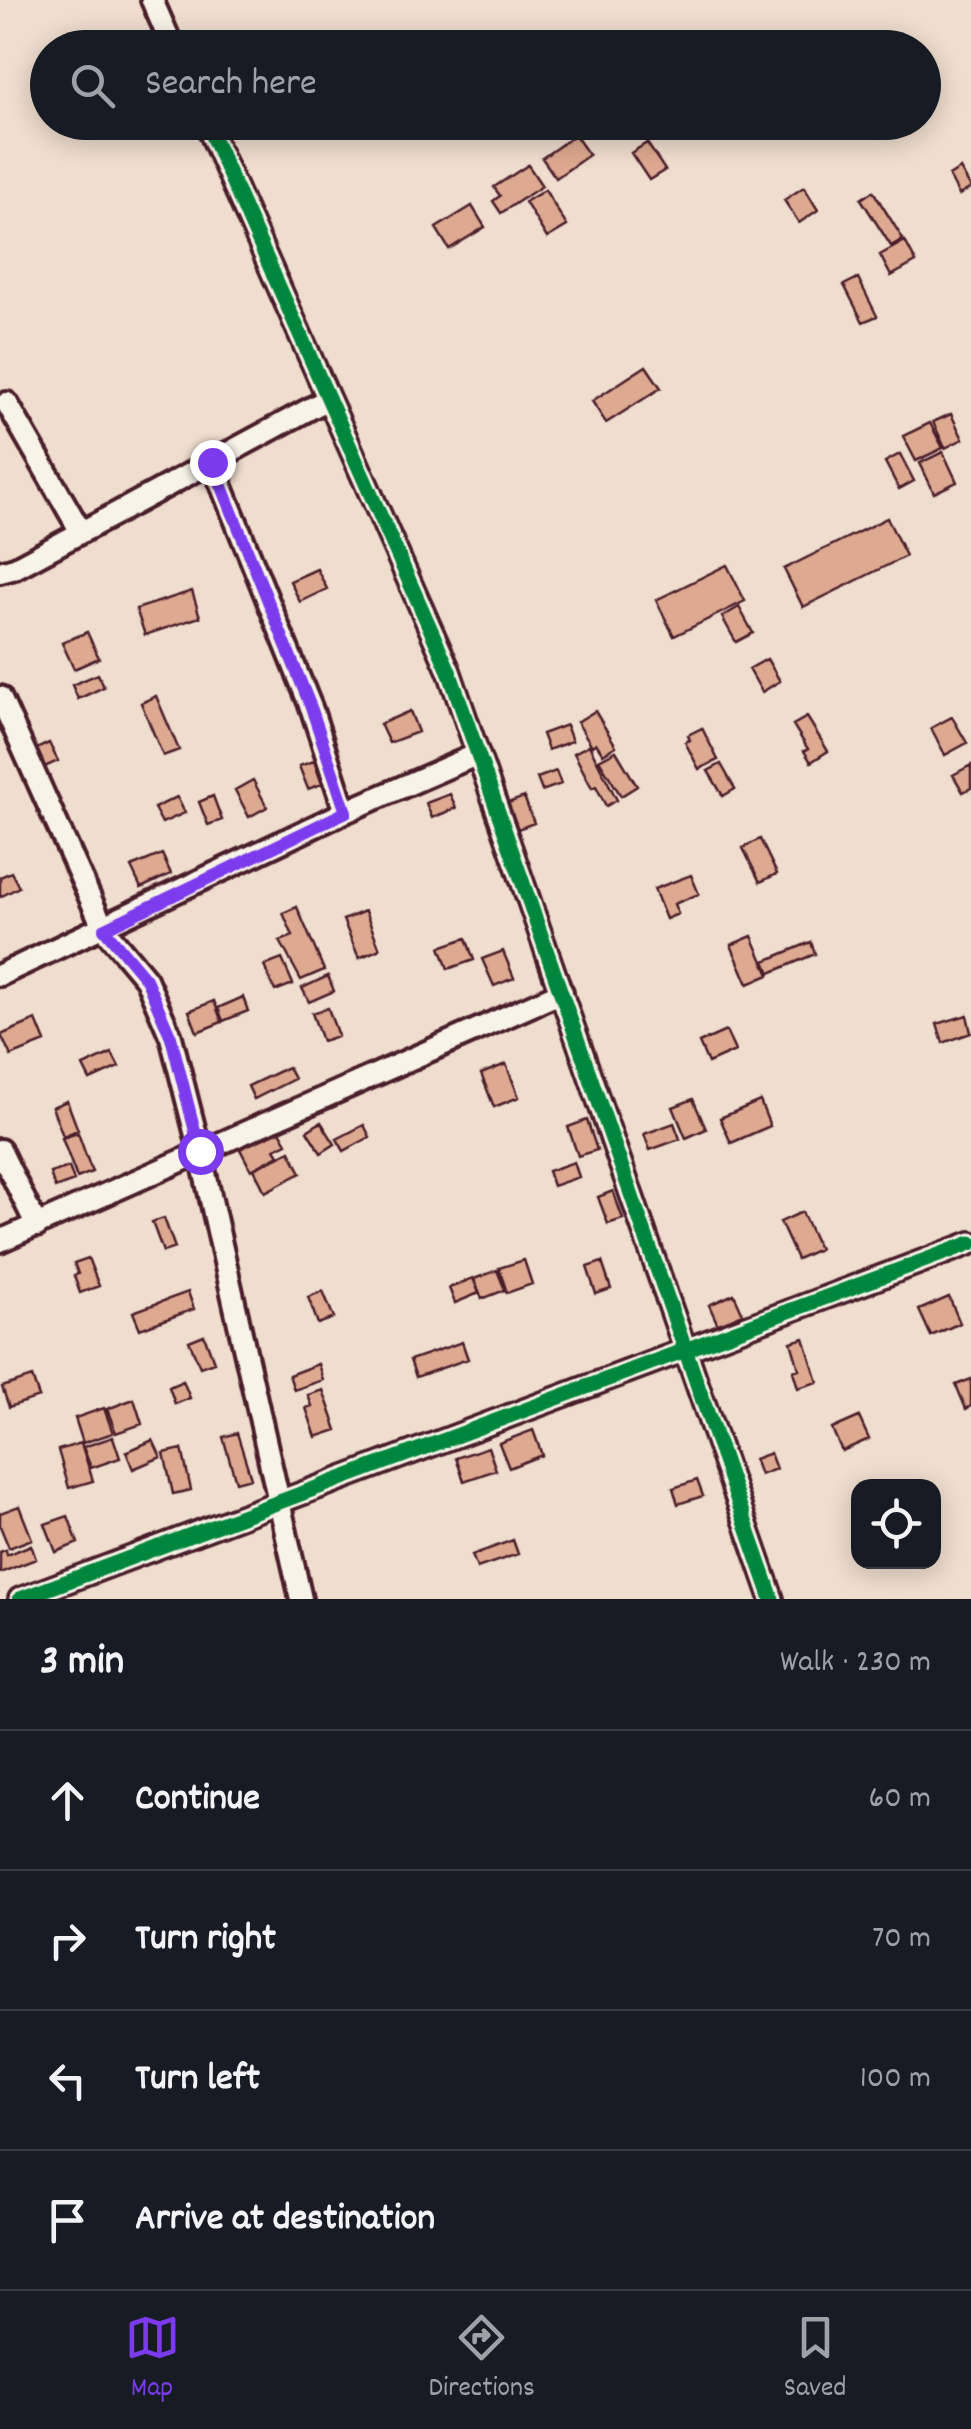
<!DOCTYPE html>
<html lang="en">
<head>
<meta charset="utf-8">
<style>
  :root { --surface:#171b24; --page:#20242c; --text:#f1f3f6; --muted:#9ea1a6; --line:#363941; --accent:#7c3aed }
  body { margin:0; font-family:Dekko,sans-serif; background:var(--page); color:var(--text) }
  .controls { position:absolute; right:30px; bottom:30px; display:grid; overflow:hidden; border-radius:20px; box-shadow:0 5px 25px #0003 }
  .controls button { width:90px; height:90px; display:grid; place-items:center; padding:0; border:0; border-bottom:2px solid var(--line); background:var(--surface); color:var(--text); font:50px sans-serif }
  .stop { position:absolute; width:30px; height:30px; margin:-22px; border:8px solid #7c3aed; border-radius:50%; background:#fff }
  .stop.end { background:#7c3aed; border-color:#fff; box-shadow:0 2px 10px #0008 }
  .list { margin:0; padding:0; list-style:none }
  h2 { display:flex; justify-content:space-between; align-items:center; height:130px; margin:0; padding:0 40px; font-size:42px }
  h2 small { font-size:32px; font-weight:400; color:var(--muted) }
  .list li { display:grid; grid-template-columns:65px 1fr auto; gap:30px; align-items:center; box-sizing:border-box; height:140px; padding:0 40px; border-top:2px solid var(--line) }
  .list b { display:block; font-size:38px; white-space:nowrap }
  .list em { font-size:32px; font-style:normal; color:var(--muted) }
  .icon { flex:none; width:55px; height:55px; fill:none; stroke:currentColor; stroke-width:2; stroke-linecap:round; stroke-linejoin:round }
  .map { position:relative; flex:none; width:971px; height:1599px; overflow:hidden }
  .search { position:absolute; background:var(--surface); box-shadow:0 5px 25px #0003; left:30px; right:30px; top:30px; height:110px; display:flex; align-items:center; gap:25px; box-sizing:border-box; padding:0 35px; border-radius:55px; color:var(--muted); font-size:38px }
  .sheet { height:690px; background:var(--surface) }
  nav { display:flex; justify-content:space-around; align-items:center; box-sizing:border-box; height:140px; border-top:2px solid var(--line); background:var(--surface); font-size:28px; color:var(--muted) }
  nav a { display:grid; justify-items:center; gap:5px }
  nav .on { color:var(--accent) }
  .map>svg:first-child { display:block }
</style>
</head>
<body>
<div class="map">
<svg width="971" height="1599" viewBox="0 0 971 1599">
  <rect width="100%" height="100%" fill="#efddce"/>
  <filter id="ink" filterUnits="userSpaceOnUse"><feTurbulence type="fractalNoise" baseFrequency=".01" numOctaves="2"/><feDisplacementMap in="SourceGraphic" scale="20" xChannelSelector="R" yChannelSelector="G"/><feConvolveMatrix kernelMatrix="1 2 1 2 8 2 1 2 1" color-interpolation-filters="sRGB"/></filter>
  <g filter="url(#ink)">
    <path fill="#dda990" stroke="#4a1f2b" stroke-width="2.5" d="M575 135 589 155 556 178 542 158Z
      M647 143 665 170 649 180 631 153Z
      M528 165 542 186 501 213 493 201 500 196 494 187Z
      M960 169 971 188 959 195 949 176Z
      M804 187 818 210 799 223 784 200Z
      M545 190 567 226 547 238 525 202Z
      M873 191 903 239 891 246 861 199Z
      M472 206 485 227 449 249 436 228Z
      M905 241 916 262 891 276 880 255Z
      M858 278 877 316 863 322 844 285Z
      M646 366 661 388 606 423 592 401Z
      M951 414 963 439 945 448 933 422Z
      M930 423 943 448 916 461 903 436Z
      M943 452 957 482 934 493 920 463Z
      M900 454 914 481 899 489 885 462Z
      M887 518 906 556 803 607 784 569Z
      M727 565 745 601 674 636 656 600Z
      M317 569 327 589 300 602 290 581Z
      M192 591 200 617 145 635 136 609Z
      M739 607 753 633 736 642 722 617Z
      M87 632 99 658 74 669 62 643Z
      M767 659 780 681 762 692 749 669Z
      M98 674 104 687 78 699 72 685Z
      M156 696 179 750 163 756 141 703Z
      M410 711 418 732 389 743 380 724Z
      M595 711 616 746 603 754 596 743 592 746 577 722Z
      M807 717 828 751 811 762 804 751 808 749 793 725Z
      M952 717 967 743 945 755 931 728Z
      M566 725 572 741 548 750 542 734Z
      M702 728 718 760 699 769 685 742 690 740 688 735Z
      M49 743 58 761 38 770 30 752Z
      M589 745 617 800 606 806 596 786 592 788 574 753Z
      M616 751 637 786 621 796 599 760Z
      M314 761 322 784 308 789 299 766Z
      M721 764 735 789 723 796 708 771Z
      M971 765V788L963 792 953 775Z
      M556 771 561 784 542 791 537 778Z
      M253 780 267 807 249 817 235 790Z
      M450 794 456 808 432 818 426 803Z
      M213 796 222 820 208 825 199 802Z
      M177 797 185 813 162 823 154 808Z
      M524 797 534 823 518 829 508 803Z
      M760 839 777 874 760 882 743 848Z
      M162 854 171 874 141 888 131 867Z
      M11 872 19 887 0 897V877Z
      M691 875 699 894 674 904 678 914 666 919 654 889Z
      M297 907 324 970 301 980 280 941 293 936 283 913Z
      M365 911 380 949 359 958 343 920Z
      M752 936 769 975 748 984 731 945Z
      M466 938 474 960 448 969 440 947Z
      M811 942 815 954 770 973 765 961Z
      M503 951 514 978 494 986 482 959Z
      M282 959 293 984 275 991 264 966Z
      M328 976 334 991 309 1002 302 988Z
      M243 997 248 1011 223 1021 218 1008Z
      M214 1001 222 1022 197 1032 189 1011Z
      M328 1008 338 1036 322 1041 312 1013Z
      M967 1015 971 1033 943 1043 937 1024Z
      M36 1020 45 1042 11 1056 1 1035Z
      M726 1031 735 1051 708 1063 699 1043Z
      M112 1053 119 1067 90 1080 83 1066Z
      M506 1064 519 1097 494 1107 481 1074Z
      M288 1067 294 1079 254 1099 248 1086Z
      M693 1099 706 1129 686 1138 673 1107Z
      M67 1101 78 1130 63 1136 52 1107Z
      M760 1101 770 1126 731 1143 720 1118Z
      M587 1120 597 1150 578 1156 568 1127Z
      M321 1122 335 1144 321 1153 307 1131Z
      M674 1123 680 1139 650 1150 644 1134Z
      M364 1125 370 1137 344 1151 337 1139Z
      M279 1129 287 1143 275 1149 279 1155 251 1170 240 1149Z
      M78 1133 92 1172 77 1178 62 1138Z
      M290 1151 301 1173 265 1192 254 1169Z
      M574 1162 579 1177 553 1186 548 1171Z
      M69 1167 74 1181 55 1188 50 1173Z
      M613 1191 623 1219 608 1224 598 1197Z
      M802 1212 819 1249 797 1259 780 1222Z
      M164 1218 175 1248 163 1252 152 1222Z
      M88 1258 99 1286 80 1293 74 1276 78 1274 74 1263Z
      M524 1260 532 1284 507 1293 499 1268Z
      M602 1262 611 1289 596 1294 587 1267Z
      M497 1270 505 1290 482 1299 474 1279Z
      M473 1278 479 1293 455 1303 449 1288Z
      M323 1291 334 1318 318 1324 308 1297Z
      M188 1292 194 1309 140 1329 133 1312Z
      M734 1294 743 1314 718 1325 709 1305Z
      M949 1297 960 1323 931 1336 919 1310Z
      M204 1335 214 1362 200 1367 189 1341Z
      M804 1338 818 1382 798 1388 793 1371 799 1369 791 1342Z
      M462 1342 468 1359 416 1377 410 1360Z
      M318 1364 323 1380 294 1390 289 1375Z
      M32 1377 39 1397 9 1407 2 1387Z
      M971 1379V1406L966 1409 956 1385Z
      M183 1381 190 1398 175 1404 169 1387Z
      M323 1390 337 1430 316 1437 306 1408 312 1406 308 1395Z
      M134 1399 142 1424 116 1433 107 1409Z
      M104 1408 113 1433 83 1443 75 1418Z
      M859 1417 869 1439 842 1451 832 1429Z
      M533 1430 542 1455 509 1468 499 1443Z
      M237 1433 251 1478 236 1482 223 1437Z
      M113 1437 120 1458 91 1468 83 1447Z
      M153 1440 161 1457 133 1469 126 1452Z
      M81 1443 93 1481 69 1488 58 1450Z
      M488 1447 496 1470 464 1481 456 1458Z
      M182 1449 191 1490 173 1494 164 1453Z
      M770 1453 776 1469 760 1475 754 1459Z
      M697 1480 703 1496 678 1504 673 1488Z
      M19 1506 32 1539 9 1548 0 1526V1513Z
      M68 1516 78 1543 56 1552 45 1524Z
      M513 1540 518 1554 477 1568 472 1555Z
      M31 1545 36 1559 0 1573V1552L6 1550 7 1555Z"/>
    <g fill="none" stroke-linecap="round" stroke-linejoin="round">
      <defs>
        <path id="minor" d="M152 0 173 48
          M206 122 449 671 772 1599
          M7 403 81 532
          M212 462 312 710 345 812
          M0 572 15 568 328 399
          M0 697 104 929 146 979 171 1037 200 1151 301 1599
          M0 975 345 812 478 754
          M0 1150 37 1226
          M0 1241 562 992
          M20 1599 971 1243"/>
      </defs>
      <use href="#minor" stroke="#4a1f2b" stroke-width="28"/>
      <use href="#minor" stroke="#f7f3e8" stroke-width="20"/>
      <defs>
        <path id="cycleway" d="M206 122 449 671 772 1599
          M20 1599 971 1243"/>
      </defs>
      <use href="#cycleway" stroke="#f7f3e8" stroke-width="21"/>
      <use href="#cycleway" stroke="#00873e" stroke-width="15"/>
    </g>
  </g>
  <g fill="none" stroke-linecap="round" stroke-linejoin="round" filter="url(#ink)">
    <path stroke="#7c3aed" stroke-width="12" d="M200 1151 171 1037 146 979 104 929 346 812 312 710 212 462"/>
  </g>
</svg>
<div class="controls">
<button><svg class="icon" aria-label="locate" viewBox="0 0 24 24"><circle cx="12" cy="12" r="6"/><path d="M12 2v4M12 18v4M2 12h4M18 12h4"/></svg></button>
</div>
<div class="stop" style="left:200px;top:1151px"></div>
<div class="stop end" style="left:212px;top:462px"></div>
<div class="search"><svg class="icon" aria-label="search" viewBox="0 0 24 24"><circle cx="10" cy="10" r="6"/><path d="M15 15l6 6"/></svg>Search here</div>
</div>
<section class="sheet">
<h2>3 min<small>Walk · 230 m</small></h2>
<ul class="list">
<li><svg class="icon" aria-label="ahead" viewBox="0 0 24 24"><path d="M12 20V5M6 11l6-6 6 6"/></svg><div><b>Continue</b></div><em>60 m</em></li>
<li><svg class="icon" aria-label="right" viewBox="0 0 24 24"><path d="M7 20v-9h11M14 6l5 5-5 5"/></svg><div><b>Turn right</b></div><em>70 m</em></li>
<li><svg class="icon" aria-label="left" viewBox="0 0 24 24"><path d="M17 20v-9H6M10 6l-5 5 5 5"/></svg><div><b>Turn left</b></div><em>100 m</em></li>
<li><svg class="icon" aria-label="arrive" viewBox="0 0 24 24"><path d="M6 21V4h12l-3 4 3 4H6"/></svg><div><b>Arrive at destination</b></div></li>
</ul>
</section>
<nav>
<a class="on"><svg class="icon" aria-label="map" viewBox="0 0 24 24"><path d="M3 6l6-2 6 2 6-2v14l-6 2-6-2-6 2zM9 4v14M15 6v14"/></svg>Map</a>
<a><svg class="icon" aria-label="directions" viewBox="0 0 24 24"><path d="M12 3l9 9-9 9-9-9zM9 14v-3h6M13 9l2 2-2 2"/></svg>Directions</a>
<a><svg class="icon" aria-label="saved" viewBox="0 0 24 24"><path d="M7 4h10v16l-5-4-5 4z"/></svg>Saved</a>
</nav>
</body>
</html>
